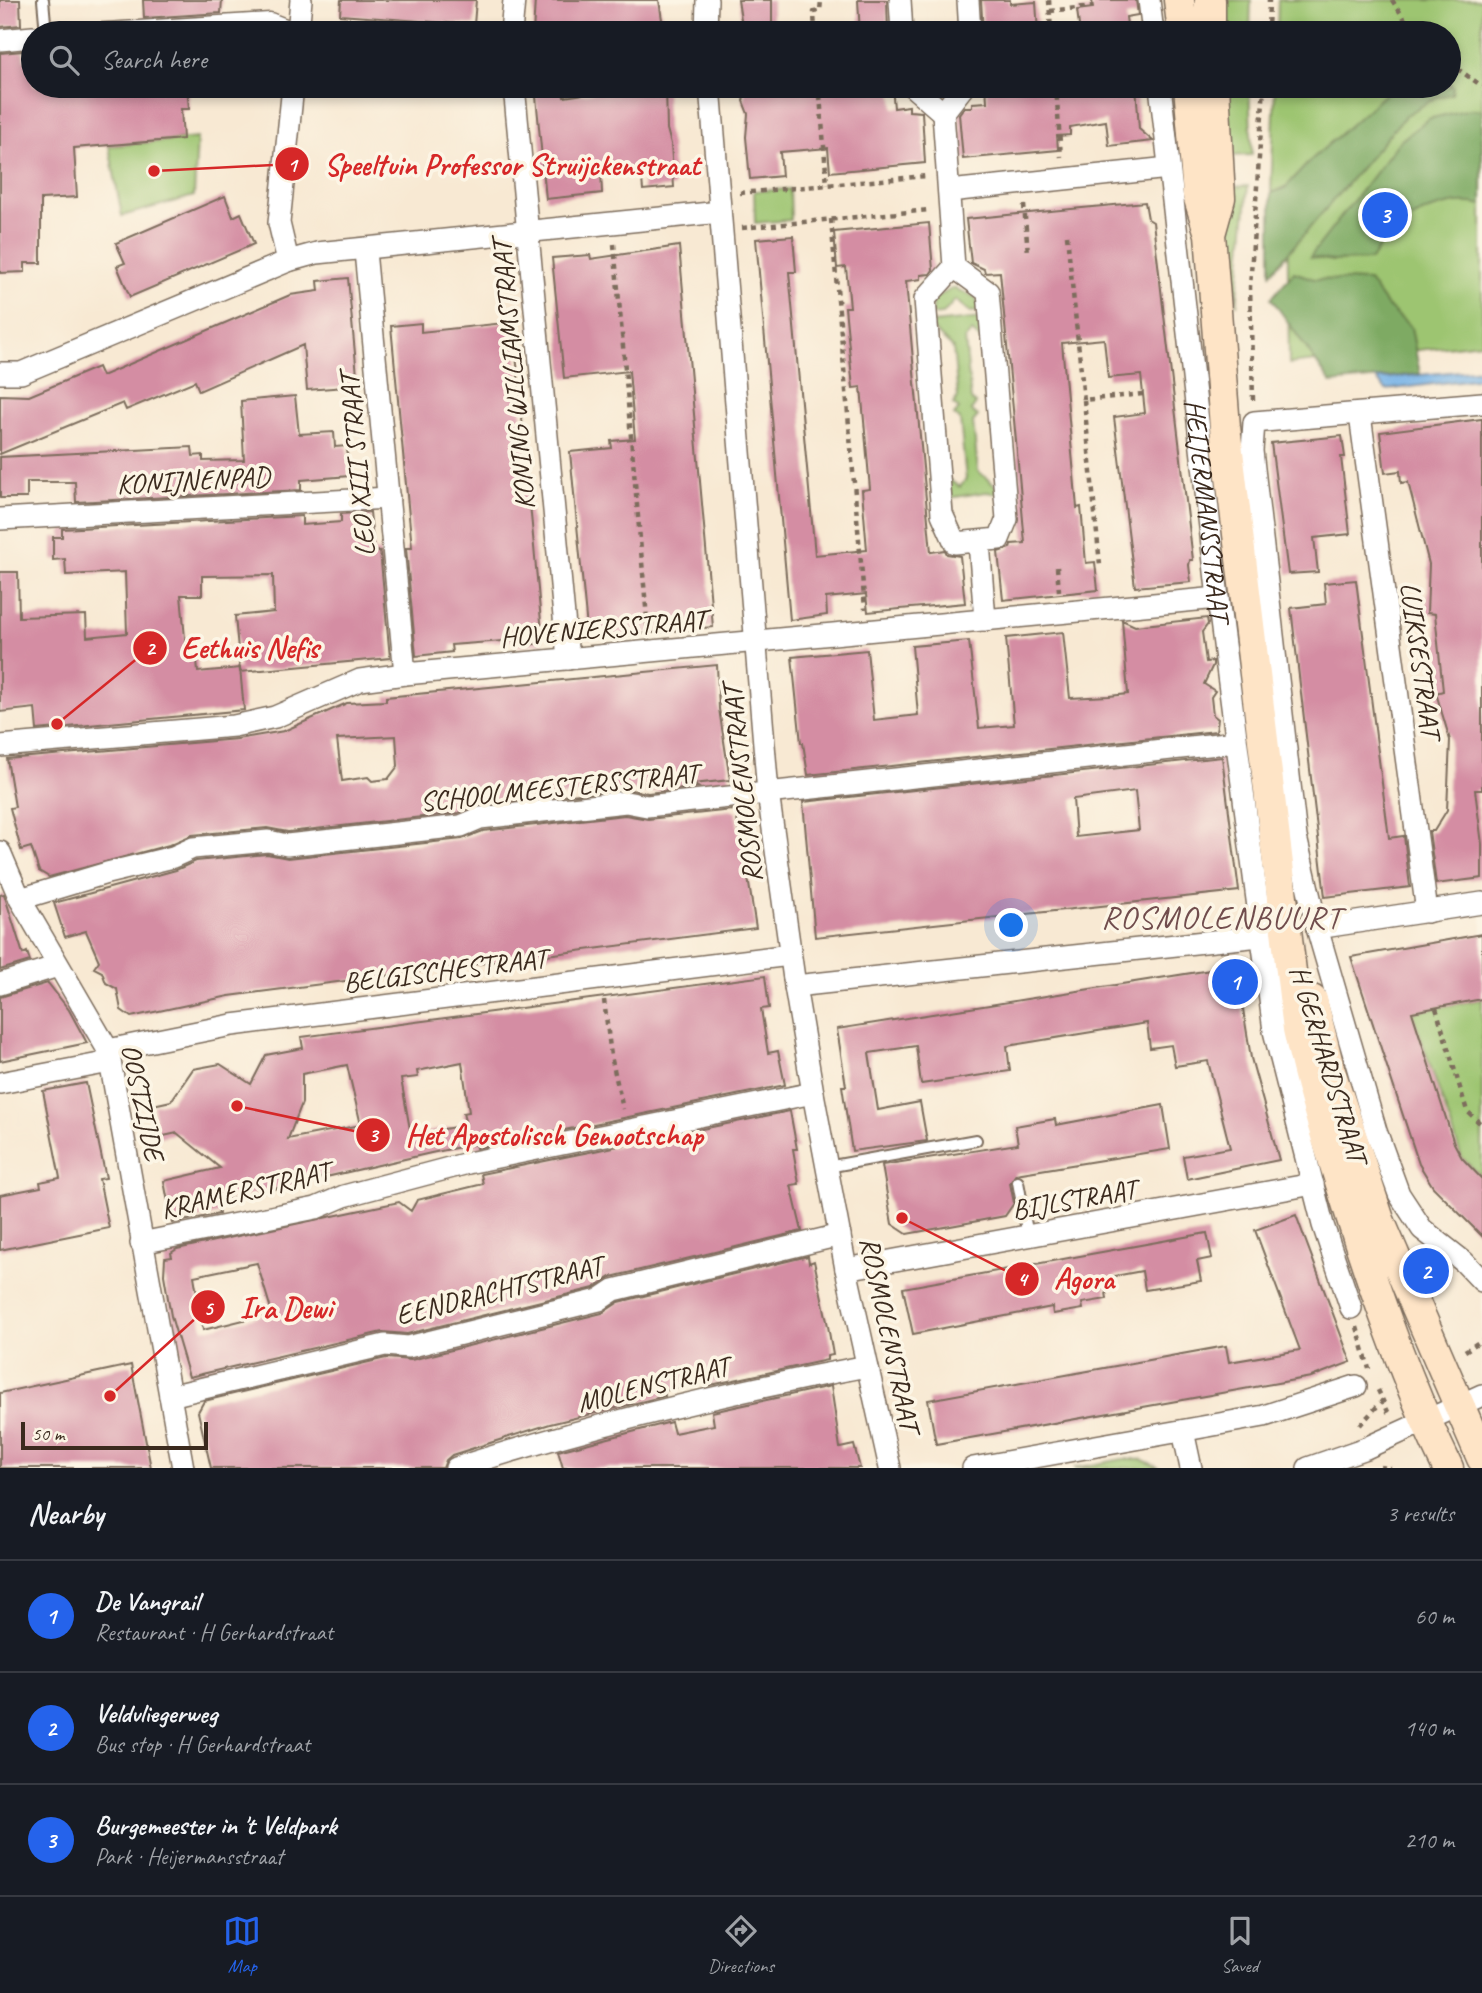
<!DOCTYPE html>
<html lang="en">
<head>
<meta charset="utf-8">
<style>
  :root { --surface:#171b24; --page:#20242c; --text:#f1f3f6; --muted:#9ea1a6; --line:#363941; --accent:#2563eb }
  body { margin:0; font-family:Caveat,sans-serif; background:var(--page); color:var(--text) }
  .scale { position:absolute; left:21px; bottom:18px; width:187px; box-sizing:border-box; padding-left:7px; border:4px solid #3b2a1e; border-top:0; font-size:19px; line-height:24px; white-space:nowrap; color:#3b2a1e; -webkit-text-stroke:5px #fcf5e5; paint-order:stroke }
  .you { position:absolute; left:1012px; top:926px; width:24px; height:24px; margin:-18px; border:5px solid #fff; border-radius:50%; background:#1a73e8; box-shadow:0 0 0 10px #1a73e833 }
  .badge { display:grid; place-items:center; width:46px; height:46px; border-radius:50%; background:var(--accent); color:#fff; font-size:23px; font-weight:700 }
  .pin { position:absolute; translate:-50% -50%; border:4px solid #fff; box-shadow:0 2px 7px #0006 }
  .list { margin:0; padding:0; list-style:none }
  h2 { display:flex; justify-content:space-between; align-items:center; height:91px; margin:0; padding:0 28px; font-size:30px }
  h2 small { font-size:23px; font-weight:400; color:var(--muted) }
  .list li { display:grid; grid-template-columns:46px 1fr auto; gap:21px; align-items:center; box-sizing:border-box; height:112px; padding:0 28px; border-top:2px solid var(--line) }
  .list b { display:block; font-size:26px; white-space:nowrap }
  .list p { margin:0; font-size:23px; white-space:nowrap; color:var(--muted) }
  .list em { font-size:23px; font-style:normal; color:var(--muted) }
  .icon { flex:none; width:38px; height:38px; fill:none; stroke:currentColor; stroke-width:2; stroke-linecap:round; stroke-linejoin:round }
  .map { position:relative; flex:none; width:1482px; height:1468px; overflow:hidden }
  .search { position:absolute; background:var(--surface); box-shadow:0 4px 10px #0003; left:21px; right:21px; top:21px; height:77px; display:flex; align-items:center; gap:18px; box-sizing:border-box; padding:0 24px; border-radius:38px; color:var(--muted); font-size:26px }
  .sheet { height:427px; background:var(--surface) }
  nav { display:flex; justify-content:space-around; align-items:center; box-sizing:border-box; height:98px; border-top:2px solid var(--line); background:var(--surface); font-size:19px; color:var(--muted) }
  nav a { display:grid; justify-items:center; gap:4px }
  nav .on { color:var(--accent) }
  .map>svg:first-child { display:block }
</style>
</head>
<body>
<div class="map">
<svg width="1482" height="1468" viewBox="0 0 1482 1468">
  <rect width="100%" height="100%" fill="#fcf5e5"/>
  <filter id="ink" filterUnits="userSpaceOnUse"><feTurbulence type="fractalNoise" baseFrequency=".0143" numOctaves="2"/><feDisplacementMap in="SourceGraphic" scale="14" xChannelSelector="R" yChannelSelector="G"/><feConvolveMatrix kernelMatrix="1 2 1 2 8 2 1 2 1" color-interpolation-filters="sRGB"/></filter>
  <filter id="wash" filterUnits="userSpaceOnUse"><feTurbulence type="fractalNoise" baseFrequency=".00686" numOctaves="4" result="noise"/><feDisplacementMap in="SourceGraphic" scale="28" xChannelSelector="R" yChannelSelector="G"/><feGaussianBlur stdDeviation="1.57" result="paint"/><feColorMatrix in="noise" values="0 0 0 0 0 0 0 0 0 0 0 0 0 0 0 0 0 1.4 0 .05"/><feComposite in="paint" operator="in"/></filter>
  <g filter="url(#wash)">
    <rect width="100%" height="100%" fill="#f8e9d3"/>
    <path fill="#9dc571" stroke="#6c7848" stroke-width="2" d="M1225 0H1251L1250 33H1226Z
      M1278 0H1482V343L1289 364 1287 186 1271 193 1275 86H1449V33H1277Z
      M1227 86H1249L1252 155 1227 156Z
      M197 138 194 196 122 216 109 146Z
      M1248 186 1237 305 1227 187Z
      M790 189 791 220 755 223 754 191Z
      M953 288 975 297 981 311 970 312 955 300 943 314 932 315 934 299Z
      M982 318 985 343 972 332 965 339 971 400 976 404 971 411 978 416 973 422 978 471 998 488 999 494 986 492 949 498 947 479 960 487 966 479 960 420 954 415 959 409 953 404 958 397 953 348 933 330 932 323Z
      M1482 999V1177L1462 1158 1412 1012Z
      M1123 1459H1141L1160 1468H1074Z"/>
    <path fill="#7eaa63" stroke="#5c6a40" stroke-width="2" d="M1449 82 1453 87 1452 94 1437 97 1405 116 1271 273V193L1285 188 1311 160 1394 86H1449Z
      M1470 109 1482 110V205C1453 197 1413 213 1391 233 1383 240 1377 251 1371 260L1332 261 1310 257 1399 142 1428 119Z
      M1294 272 1314 279 1369 281 1387 306 1411 327 1420 374 1331 383 1271 298Z"/>
    <path fill="#76b2e7" stroke="#586e82" stroke-width="2" d="M1482 369V378L1386 390 1376 379Z"/>
    <g id="blocks">
      <path fill="#d48da3" fill-rule="evenodd" d="M0 0H20L21 25 0 27Z
        M143 0H222L221 13 144 18Z
        M341 0H476L474 25 340 15Z
        M535 0H659L664 33H533Z
        M738 0H772V33H743Z
        M858 0H887L888 33H860Z
        M981 0H1010V4L1036 2 1038 33H983Z
        M1092 0H1136L1138 15 1126 17 1128 33H1080L1077 10 1093 8Z
        M23 51 24 60H33V86H187L189 109H181L183 139 74 148 77 197 41 199V263H25V272L0 273V53Z
        M535 86H562L564 97 635 86H666L667 129 671 144 674 187 643 190 641 168 601 172 602 193 546 199Z
        M747 86H892L894 108 909 106V111L922 112 925 163 830 172 828 148 780 152 782 176 750 179 746 137 748 114 743 101Z
        M986 86H1136L1139 129 1153 141 1109 146 1106 121 1070 127V135L1057 136 1058 150 963 159 959 114 964 107H972V103L987 102Z
        M225 196 233 217 241 213 254 244 130 297 117 266 125 263 116 243Z
        M1145 202 1148 219 1153 222 1193 560H1190L1189 565 1191 582 1135 587 1114 417 1145 413 1141 375 1108 378 1104 339 1062 343 1077 508 1081 507 1086 563 1095 562 1098 590 1003 600 998 552 1010 548 1011 544 1025 543 1016 441 1000 272 985 273 984 269 971 263 966 219Z
        M929 223 933 270 930 274 921 275V279L906 281 915 383 931 552 945 550 947 554 960 556 965 603 868 612 866 594 826 598 827 615 790 620 756 239 793 236 796 272H789L815 555 867 550 862 490 870 489 861 387 853 388 845 307H850L846 267 837 268 834 232Z
        M679 246 713 627 588 639 570 452 612 448 611 441 635 439 629 371 564 378 552 258 590 255 591 259Z
        M348 278 358 386 307 390 303 345 199 391 195 381 126 410 123 403 0 454V395L29 396 98 367 102 376 290 295 319 291 318 281Z
        M513 322 543 643 517 646 516 640 451 645 452 652 416 656 406 548H412L391 326 421 323V332Z
        M295 396 299 434 334 432 335 447 347 446 349 476 301 480V490L76 502 75 482H27V498H0V457L192 447 193 456 203 455V461L244 460 241 401Z
        M1482 419V790H1475L1482 844V878L1436 884 1429 831H1434L1447 810 1450 740 1436 693 1443 691 1435 614 1427 613 1429 564 1408 482 1401 483 1400 471 1385 473 1380 432Z
        M1342 436 1345 457H1341L1350 534 1314 538 1318 572 1288 574 1271 443Z
        M370 512 374 552 380 551 390 658 240 672 235 616 274 612 273 575 202 576V595H181L186 649 196 648 198 672 240 668 244 710 37 730 35 708 0 712V572H18L19 617 86 615 87 637 127 633 125 572 66 575 65 559 53 560V537H62V529L302 516V525L341 522V514Z
        M1356 580 1389 838 1404 836 1410 887 1325 897 1291 608 1326 604 1324 583Z
        M1207 618 1208 624 1202 632 1206 662 1213 661V665L1204 684 1215 691 1211 697 1213 715 1218 719 1216 731 808 775 803 743H801L792 657 867 650 874 720 918 715 912 646 969 641 979 728 1014 725 1006 638 1063 632 1070 698 1109 696 1128 694 1122 620 1135 626Z
        M717 665 719 709 730 780 693 784 698 787 648 793 625 789 479 805 458 813 288 832 267 828 192 835 169 845 49 877 39 871 31 847 21 850 10 808 15 807 7 759 237 739 284 731 347 703 386 701V697ZM396 736 398 766 388 779 372 781 368 777 342 781 337 739Z
        M1222 757 1239 891 815 937 803 802ZM1135 791 1139 830 1076 837 1073 799Z
        M732 810 736 812 740 840H742L756 928 229 996 131 1017 121 1010 117 989 106 983 102 972 94 968 99 961 86 931 65 937 54 903 176 870 196 861 267 854 288 858 462 839 483 831 625 815 648 819Z
        M4 894 23 954 27 952 30 961 0 970V895Z
        M1482 934V999L1412 1012 1454 1143 1462 1158 1482 1179V1236L1433 1187 1419 1164 1351 957Z
        M1236 966 1251 1058 1279 1160 1187 1179 1183 1156 1230 1148 1208 1061 1175 1066 1171 1045 1150 1048 1147 1023 1007 1046 1010 1071 921 1084 916 1046 869 1053 878 1110 920 1102 927 1141 852 1151 842 1086H846L837 1029Z
        M765 976 769 1008 761 1009 768 1053 778 1051 785 1085 476 1148 475 1144 431 1153 217 1202 219 1214 172 1223 164 1181 220 1168 177 1133 159 1137 153 1105 171 1101 193 1069 220 1064 251 1084 266 1055 303 1048 301 1037ZM462 1062 469 1112 463 1113 466 1125 411 1135 401 1079 418 1077 417 1071ZM347 1065 361 1125 288 1139 302 1103V1074Z
        M48 983 69 1010 87 1043 0 1061V997Z
        M86 1083 106 1178 99 1179 109 1228 0 1250V1195L41 1187 40 1182 60 1178 43 1091Z
        M1163 1105 1170 1149 1016 1174 1010 1183 1014 1203 1005 1216 907 1234 892 1224 882 1165 1018 1144 1015 1126 1055 1119 1056 1125Z
        M790 1111 797 1149H793L799 1184 791 1185 802 1231 611 1277 594 1288 407 1334 382 1332 189 1377 171 1316 164 1275 165 1258 172 1257 171 1253 177 1249 399 1202 411 1211 417 1200 483 1184 481 1174ZM257 1263 272 1313 203 1330 194 1276Z
        M1296 1215 1351 1362 1311 1377 936 1444 928 1400 1226 1346 1229 1362 1300 1350 1255 1230Z
        M1207 1233 1212 1258 1197 1261 1201 1281 1145 1290 1142 1271 1104 1278 1107 1299 1082 1303 1083 1309 1053 1314 1052 1307 913 1334 903 1288Z
        M808 1256 809 1263 814 1261 828 1326 833 1355 827 1356V1360L706 1386 705 1380 664 1391 665 1396 550 1424 452 1455 446 1460 443 1468H211L198 1412 204 1401 386 1358 411 1360 602 1313 619 1302Z
        M131 1365 151 1468H0V1393Z
        M831 1386 840 1448 854 1445 860 1468H563L558 1451 671 1422 674 1433 714 1425 712 1412Z"/>
    </g>
  </g>
  <g filter="url(#ink)">
    <use href="#blocks" fill-opacity="0" stroke="#7d6d5d" stroke-width="2"/>
    <g fill="none" stroke-linecap="round" stroke-linejoin="round">
      <defs>
        <path id="service" d="M43 0 46 33
          M827 1167 976 1140
          M1018 1182 1028 1236"/>
        <path id="pedestrian" d="M74 33 270 21 298 32"/>
        <g id="minor">
          <path d="M900 0 902 33"/>
          <path d="M968 0 970 33"/>
          <path d="M1149 0 1153 33"/>
          <path d="M298 33 301 0"/>
          <path d="M511 33 514 0"/>
          <path d="M706 33 707 0"/>
          <path d="M0 40 33 37"/>
          <path d="M514 86 568 659"/>
          <path d="M710 86 768 793 795 986 813 1093 846 1269 890 1468"/>
          <path d="M912 86 943 113"/>
          <path id="s1" d="M1160 86 1218 598 1274 1031 1323 1225 1351 1308"/>
          <path d="M949 191 1169 168"/>
          <path d="M365 251 405 674"/>
          <path d="M288 261 279 223 293 86"/>
          <path d="M954 267 988 292 1007 519 999 539 955 543 942 514 925 299 954 267 943 113 964 86"/>
          <path d="M0 373H21L288 261 317 253 720 212"/>
          <path d="M1482 403 1254 422 1252 451 1296 837 1317 928 1376 1131 1399 1194 1422 1229 1464 1262 1482 1281"/>
          <path d="M1360 415 1427 912"/>
          <path d="M0 519 389 498"/>
          <path d="M979 542 985 620"/>
          <path d="M0 746 234 726 275 717 360 680 405 674 1218 598"/>
          <path d="M0 852 20 899 108 1050 183 1468"/>
          <path d="M20 899 107 873 173 857 193 848 268 841 287 845 461 826 480 818 626 802 647 806 1236 742"/>
          <path d="M1317 928 1482 903"/>
          <path d="M0 984 58 966"/>
          <path d="M795 986 1260 936"/>
          <path d="M108 1050 232 1025 790 955"/>
          <path d="M0 1083 110 1062"/>
          <path d="M141 1243 316 1208 344 1196 468 1163 813 1093"/>
          <path d="M846 1269 1313 1184"/>
          <path d="M170 1396 385 1345 408 1347 599 1300 614 1290 840 1235"/>
          <path d="M1183 1431 1191 1468"/>
          <path d="M456 1468C591 1425 728 1392 867 1366"/>
          <path d="M973 1468 1264 1416 1356 1386"/>
          <path d="M1308 1468 1366 1448 1482 1395"/>
        </g>
        <path id="secondary" d="M1179 0 1183 33
          M1210 0V33
          M1189 86 1198 195 1210 234 1225 427 1298 1029C1312 1094 1332 1156 1352 1219 1379 1304 1409 1388 1448 1468
          M1210 234 1220 198 1214 86
          M1312 1000 1329 1068 1379 1220 1482 1458"/>
      </defs>
      <use href="#service" stroke="#7d6d5d" stroke-width="14"/>
      <use href="#pedestrian" stroke="#7d6d5d" stroke-width="19"/>
      <use href="#minor" stroke="#7d6d5d" stroke-width="24"/>
      <use href="#secondary" stroke="#7d6d5d" stroke-width="33"/>
      <path stroke="#7d6d5d" stroke-width="4.5" stroke-dasharray="5 5" stroke-linecap="butt" d="M1049 0 1051 33
        M1392 0 1414 33
        M1050 11 1093 6
        M815 33 814 12 820 11 821 0
        M1268 33 1269 0
        M1449 63 1482 86
        M1056 86 1061 157
        M820 95 827 185
        M740 193 926 176
        M1024 205 1028 253
        M831 219 865 609
        M742 228 929 210
        M1067 235 1084 400 1143 394
        M614 244 648 630
        M1084 400 1100 565
        M1253 400 1250 287 1264 86
        M1057 567 1059 591
        M604 1000 611 1056 623 1109
        M1436 1008 1467 1111 1482 1125
        M1357 1327 1369 1369
        M1465 1351 1482 1340
        M1378 1390 1389 1414
        M1360 1425 1383 1400
        M1380 1467 1391 1468"/>
      <use href="#service" stroke="#fff" stroke-width="10"/>
      <use href="#pedestrian" stroke="#fff" stroke-width="16"/>
      <use href="#minor" stroke="#fff" stroke-width="21"/>
      <use href="#secondary" stroke="#fee4c6" stroke-width="30"/>
    </g>
  </g>
  <g text-anchor="middle" dominant-baseline="central" stroke-width="7" stroke-linejoin="round" paint-order="stroke">
    <g font-size="28" fill="#3b2a1e" stroke="#fcf5e5">
      <text transform="translate(513 375) rotate(-95)">KONING WILLIAMSTRAAT</text>
      <text transform="translate(357 465) rotate(-95)">LEO XIII STRAAT</text>
      <text transform="translate(193 480) rotate(-3)">KONIJNENPAD</text>
      <text stroke="none"><textPath href="#s1" startOffset="427">HEIJERMANSSTRAAT</textPath></text>
      <text transform="translate(603 628) rotate(-5)">HOVENIERSSTRAAT</text>
      <text transform="translate(1421 660) rotate(82)">LUIKSESTRAAT</text>
      <text transform="translate(742 784) rotate(-96)">ROSMOLENSTRAAT</text>
      <text transform="translate(559 787) rotate(-6)">SCHOOLMEESTERSSTRAAT</text>
      <text transform="translate(445 970) rotate(-7)">BELGISCHESTRAAT</text>
      <text transform="translate(1329 1064) rotate(73)">H GERHARDSTRAAT</text>
      <text transform="translate(143 1102) rotate(78)">OOSTZIJDE</text>
      <text transform="translate(245 1190) rotate(-13)">KRAMERSTRAAT</text>
      <text transform="translate(1074 1199) rotate(-10)">BIJLSTRAAT</text>
      <text transform="translate(499 1290) rotate(-14)">EENDRACHTSTRAAT</text>
      <text transform="translate(890 1334) rotate(78)">ROSMOLENSTRAAT</text>
      <text transform="translate(653 1384) rotate(-14)">MOLENSTRAAT</text>
    </g>
    <g font-size="32" letter-spacing="2" fill="#714d4d" stroke="#fcf5e5">
      <text x="1222" y="917">ROSMOLENBUURT</text>
    </g>
  </g>
  <path fill="none" stroke="#d62828" stroke-width="2.5" d="M154 171L292 164M57 724L150 648M237 1106L373 1135M902 1218L1022 1279M110 1396L208 1307"/>
  <g fill="#d62828" stroke="#fcf5e5" stroke-width="2.5">
    <circle cx="154" cy="171" r="7"/>
    <circle cx="57" cy="724" r="7"/>
    <circle cx="237" cy="1106" r="7"/>
    <circle cx="902" cy="1218" r="7"/>
    <circle cx="110" cy="1396" r="7"/>
    <circle cx="292" cy="164" r="18"/>
    <circle cx="150" cy="648" r="18"/>
    <circle cx="373" cy="1135" r="18"/>
    <circle cx="1022" cy="1279" r="18"/>
    <circle cx="208" cy="1307" r="18"/>
  </g>
  <g font-size="21" text-anchor="middle" font-weight="bold" fill="#fff">
    <text x="292" y="172">1</text>
    <text x="150" y="655">2</text>
    <text x="373" y="1142">3</text>
    <text x="1022" y="1286">4</text>
    <text x="208" y="1315">5</text>
  </g>
  <g font-size="30" text-anchor="middle" font-weight="bold" fill="#d62828" stroke="#fcf5e5" stroke-width="7" stroke-linejoin="round" paint-order="stroke">
    <text x="512" y="175">Speeltuin Professor Struijckenstraat</text>
    <text x="250" y="658">Eethuis Nefis</text>
    <text x="554" y="1145">Het Apostolisch Genootschap</text>
    <text x="1084" y="1289">Agora</text>
    <text x="286" y="1318">Ira Dewi</text>
  </g>
</svg>
<div class="scale">50 m</div>
<div class="you"></div>
<div class="pin badge" style="left:1235px;top:982px">1</div>
<div class="pin badge" style="left:1426px;top:1271px">2</div>
<div class="pin badge" style="left:1385px;top:215px">3</div>
<div class="search"><svg class="icon" aria-label="search" viewBox="0 0 24 24"><circle cx="10" cy="10" r="6"/><path d="M15 15l6 6"/></svg>Search here</div>
</div>
<section class="sheet">
<h2>Nearby<small>3 results</small></h2>
<ul class="list">
<li><span class="badge">1</span><div><b>De Vangrail</b><p>Restaurant · H Gerhardstraat</p></div><em>60 m</em></li>
<li><span class="badge">2</span><div><b>Veldvliegerweg</b><p>Bus stop · H Gerhardstraat</p></div><em>140 m</em></li>
<li><span class="badge">3</span><div><b>Burgemeester in 't Veldpark</b><p>Park · Heijermansstraat</p></div><em>210 m</em></li>
</ul>
</section>
<nav>
<a class="on"><svg class="icon" aria-label="map" viewBox="0 0 24 24"><path d="M3 6l6-2 6 2 6-2v14l-6 2-6-2-6 2zM9 4v14M15 6v14"/></svg>Map</a>
<a><svg class="icon" aria-label="directions" viewBox="0 0 24 24"><path d="M12 3l9 9-9 9-9-9zM9 14v-3h6M13 9l2 2-2 2"/></svg>Directions</a>
<a><svg class="icon" aria-label="saved" viewBox="0 0 24 24"><path d="M7 4h10v16l-5-4-5 4z"/></svg>Saved</a>
</nav>
</body>
</html>
